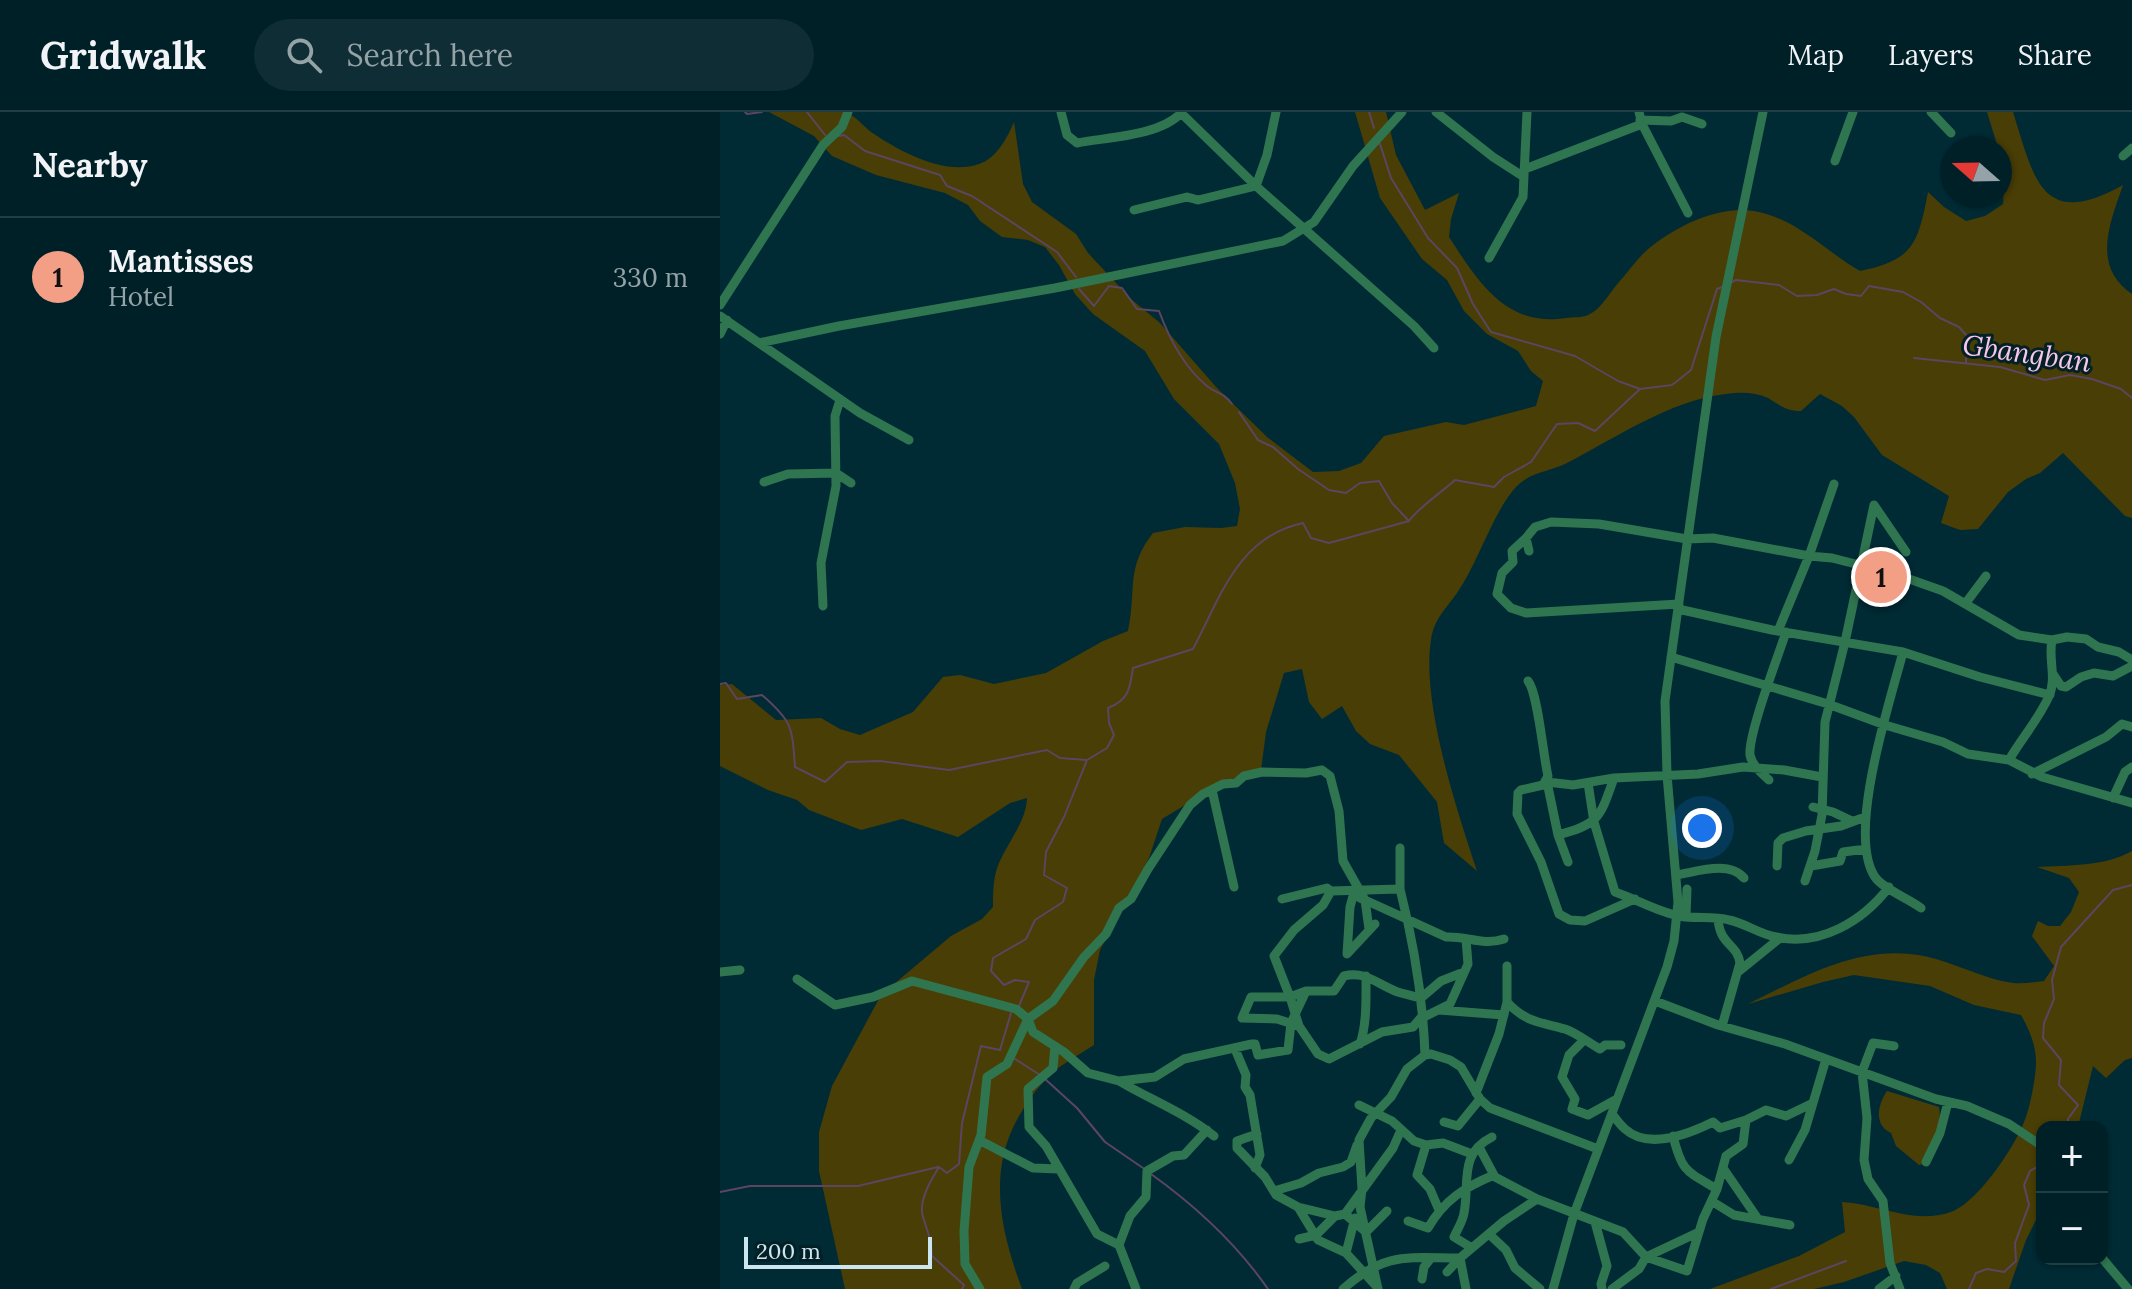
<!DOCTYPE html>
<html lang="en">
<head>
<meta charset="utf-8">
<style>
  :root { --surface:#002028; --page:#0e2d34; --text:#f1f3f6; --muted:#95a3a8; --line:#223e45; --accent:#f39f86 }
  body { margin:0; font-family:Lora,serif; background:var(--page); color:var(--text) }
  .controls { position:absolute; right:24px; bottom:24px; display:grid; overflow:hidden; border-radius:16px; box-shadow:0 2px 6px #0004 }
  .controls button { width:72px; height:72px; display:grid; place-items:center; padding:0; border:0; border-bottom:2px solid var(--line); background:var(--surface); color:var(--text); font:40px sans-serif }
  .compass { position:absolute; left:1220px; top:24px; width:72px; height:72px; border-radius:50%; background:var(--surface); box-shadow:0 2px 6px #0004; rotate:290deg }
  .scale { position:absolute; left:24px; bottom:20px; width:188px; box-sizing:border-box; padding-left:8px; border:4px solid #cbe6ee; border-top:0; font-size:22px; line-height:28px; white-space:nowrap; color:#cbe6ee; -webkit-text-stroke:6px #032027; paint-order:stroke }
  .you { position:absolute; left:982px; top:716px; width:28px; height:28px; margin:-20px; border:6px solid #fff; border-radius:50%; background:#1a73e8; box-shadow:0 0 0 12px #1a73e833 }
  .badge { display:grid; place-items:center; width:52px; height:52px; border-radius:50%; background:var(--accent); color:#111; font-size:26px; font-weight:700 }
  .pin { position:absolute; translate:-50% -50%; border:4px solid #fff; box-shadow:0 2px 8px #0006 }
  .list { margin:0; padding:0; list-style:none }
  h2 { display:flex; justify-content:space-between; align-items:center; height:104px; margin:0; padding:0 32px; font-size:34px }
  h2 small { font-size:26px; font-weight:400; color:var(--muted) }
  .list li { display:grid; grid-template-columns:52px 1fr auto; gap:24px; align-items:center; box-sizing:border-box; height:120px; padding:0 32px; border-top:2px solid var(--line) }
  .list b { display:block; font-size:30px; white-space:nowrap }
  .list p { margin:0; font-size:26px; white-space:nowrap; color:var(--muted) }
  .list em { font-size:26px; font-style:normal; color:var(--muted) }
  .icon { flex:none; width:44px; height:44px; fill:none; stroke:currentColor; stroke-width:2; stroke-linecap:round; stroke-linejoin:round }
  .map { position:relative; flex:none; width:1412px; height:1177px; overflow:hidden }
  header { display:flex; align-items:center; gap:48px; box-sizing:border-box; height:112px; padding:0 40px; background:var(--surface); border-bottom:2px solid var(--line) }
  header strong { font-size:38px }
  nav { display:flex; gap:44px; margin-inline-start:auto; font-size:28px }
  .search { width:560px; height:72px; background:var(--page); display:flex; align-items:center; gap:20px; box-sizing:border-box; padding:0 28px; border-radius:44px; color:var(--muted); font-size:30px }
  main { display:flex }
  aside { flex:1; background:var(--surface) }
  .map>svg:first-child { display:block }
</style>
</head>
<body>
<header>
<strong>Gridwalk</strong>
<div class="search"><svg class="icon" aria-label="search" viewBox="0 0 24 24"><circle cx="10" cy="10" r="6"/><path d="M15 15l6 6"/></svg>Search here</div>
<nav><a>Map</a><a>Layers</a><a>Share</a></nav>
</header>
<main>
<aside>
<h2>Nearby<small></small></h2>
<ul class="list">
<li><span class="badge">1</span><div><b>Mantisses</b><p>Hotel</p></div><em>330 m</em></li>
</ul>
</aside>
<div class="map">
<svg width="1412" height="1177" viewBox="0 0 1412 1177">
  <rect width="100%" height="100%" fill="#002b35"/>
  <path fill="#493e05" d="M49 0C71 0 103 0 124 0 135 2 144 16 154 22 181 40 225 64 259 52 277 46 287 26 294 10L303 72 312 90 356 122 368 141 411 187 440 211 497 276 547 325 593 360 619 359 641 351 664 324 726 310 744 313 816 294 823 269 811 259 798 239 767 222 744 199 727 168 702 147 660 86 635 0H666L676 43 705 98 739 81 731 107 729 125C757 168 786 216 846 206 853 205 864 206 870 202 881 197 891 179 899 170 908 160 917 147 927 138 954 115 998 93 1034 99 1076 106 1105 139 1140 159 1194 148 1198 131 1208 80L1224 95 1246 109 1265 104 1283 92C1286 55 1277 33 1267 0H1293C1314 66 1321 119 1403 73 1390 111 1371 154 1412 182V406L1405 404 1343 341 1320 361 1306 367 1288 380 1258 417 1240 418 1221 411 1229 384 1162 343 1134 305 1122 294 1100 282 1081 299C1066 299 1060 293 1048 286 1035 280 1020 280 1006 282 950 288 894 327 845 352 828 360 810 360 796 375 773 400 758 451 737 481 725 498 714 507 711 528 701 590 737 699 757 759L724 731 717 690 679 643 650 632 636 619 622 594 602 607 589 590 582 557 564 561 546 620 541 658 505 669 442 707 429 746 380 838 374 868V933C362 941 349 948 338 956 323 968 312 983 302 999 266 1056 280 1117 302 1177H125L99 1059V1020L112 974 161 883 231 824 262 807 273 795C273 780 273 765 279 751 289 728 306 710 307 686L290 691 238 725 182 707 141 718 89 698 77 688 48 678 0 654V573L12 572 56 608 101 606 120 617 140 623 193 600 223 565 240 563 274 572 326 561 383 529 408 519C417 477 405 457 433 421L465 415 501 416 517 414 520 397 515 371 499 332 454 287 425 239 373 202 355 182 339 153 325 135 308 128 282 125 260 109 248 93 225 81 156 63 112 44 94 24Z
    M1412 739V946L1405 948 1386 966 1373 954 1358 1015H1322V1096L1306 1128 1289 1177H1227L1220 1161 1206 1153 1184 1149 1124 1170 1094 1177H990L1079 1144 1125 1120 1122 1090C1159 1092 1193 1113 1231 1100 1257 1091 1294 1036 1304 1010 1310 997 1316 964 1316 950 1316 933 1309 917 1301 903L1254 893 1210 874 1134 863 1103 870 1028 892C1083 865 1140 831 1204 844 1234 850 1263 867 1293 871 1303 872 1314 870 1324 869L1334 854 1312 824 1318 809 1328 814H1340L1351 800 1359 780 1349 766 1317 755C1348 753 1384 755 1412 739Z
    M1167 979 1219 995C1223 1017 1210 1031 1203 1052L1199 1053 1176 1034 1171 1021C1153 1013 1158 992 1167 979Z"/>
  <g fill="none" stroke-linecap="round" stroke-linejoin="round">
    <path stroke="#5c4561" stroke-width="2" d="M25 0 27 2 42 0
      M87 0 105 23
      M649 0 654 16
      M119 24 124 23 145 39 220 63 227 74 252 84 337 140 356 165
      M660 32 671 66 708 126 737 156 753 192 771 220 855 244 898 269 920 277
      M1012 170 1016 168 1059 173 1077 184 1097 183 1114 177 1126 182 1141 184 1149 174 1183 180 1201 190 1220 206 1239 215 1247 224 1246 251
      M359 177 374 194 389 174 402 176 417 197 439 199C449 226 465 256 487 274 498 283 502 279 512 292
      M1194 246 1280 255 1325 268 1350 263 1372 267 1401 277 1412 286
      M519 300 538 328 553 335 578 357 609 378 626 381 640 371 659 369 672 391 688 408
      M0 572 6 571 17 587 42 583C73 610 72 615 75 655L105 670 127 650 160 649 229 658 327 638 340 646 366 648
      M299 894 309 870 295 868 284 873 271 859 273 846 306 827 315 808 343 790 347 776 324 763 326 740 344 705 367 648 387 636 394 623 389 611 388 596C409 588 410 576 413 556L473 537C501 484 518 425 583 411L591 426 609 431 689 409C698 396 722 380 735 368L774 375 784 365 811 350 837 312 858 311 875 319 920 277 952 273 971 258 997 177 1002 175
      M295 947 320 963
      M325 967 357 996 385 1030 423 1056
      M1348 1015V1007L1358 993 1339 973 1341 948 1323 926 1324 911 1334 887 1332 868 1341 835 1393 778 1412 773
      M431 1062C477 1095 516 1131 548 1177
      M0 1080 30 1074H138L218 1055
      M242 1177 244 1173 212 1144C211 1124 208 1122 203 1105 198 1089 211 1068 219 1055L227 1061 239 1052 242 1011 261 934 280 938 291 901
      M1051 1177 1126 1149
      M1249 1177 1256 1161 1267 1157 1284 1160 1296 1149 1295 1131 1309 1093 1304 1073 1310 1059 1322 1052"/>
    <path stroke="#2f7650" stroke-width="9" d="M341 0 347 23 357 31C388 25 441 24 462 0
      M460 0 536 74 694 214 714 236
      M716 0 773 45 804 65
      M919 0 922 12 968 101
      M1211 0 1231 21
      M920 8 951 9 962 5 982 12
      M1403 44 1412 36
      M1115 49 1133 0
      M805 57 922 12
      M414 98 467 85 478 88 536 74 547 43 556 0
      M769 146 803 85 807 0
      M0 193 103 33 122 15 128 0
      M0 204 39 231 119 214 335 176 563 129 594 110 633 54 682 0
      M0 222 7 208
      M39 231 140 301 189 328
      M44 370 68 362 116 361 131 371
      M1154 393 1186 440
      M806 426 792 439 793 450 782 461 777 482 791 496 806 501 959 492
      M809 439 806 426 815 415 831 410 879 412 967 427 993 426 1089 444 1112 446 1175 462 1223 479 1299 523 1332 528C1328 547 1337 566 1329 584 1319 607 1301 627 1289 648
      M1245 492 1266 464
      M103 494 101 451 116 374 115 304 120 288
      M958 497 1052 518 1183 540 1260 565 1330 583
      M1058 519 1089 444 1114 372
      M1332 528 1347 525 1366 527 1378 535 1399 540 1412 548
      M1183 540C1170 590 1126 722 1155 765 1162 776 1189 787 1201 796
      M951 545 1108 592 1165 613 1223 630 1248 642 1289 648 1322 665 1412 691
      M1333 562 1341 574 1346 575 1361 565 1374 561 1393 564 1412 554
      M808 569C818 581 823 643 828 664L823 673 801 678 798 681 797 702 821 750 839 802 850 808 865 809 915 787
      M1312 662 1386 625 1402 612 1412 615
      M1049 668C1041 661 1032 653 1030 643 1028 622 1058 545 1066 520
      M868 671 874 710 895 780C916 787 938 800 959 804 976 807 993 804 1009 808 1025 811 1039 822 1056 825 1100 835 1143 809 1169 775
      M492 678 514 775
      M1393 686 1405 660 1412 655
      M1093 695 1113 700 1132 709
      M838 723C880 712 880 705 894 666
      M848 750 838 723 827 670 853 673 894 666 978 662 1023 655 1064 658 1102 665
      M1057 754 1058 731 1063 726 1086 719 1121 714 1145 705
      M1091 754 1120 749 1123 740 1146 737
      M956 763C976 760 1009 748 1024 766
      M1085 769 1095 739 1102 703 1105 610 1125 530 1154 393
      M635 777 630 795 627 842 655 812
      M680 777V736
      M640 786 645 788 649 817
      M562 787 607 776 611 779
      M966 804 967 777
      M998 807C1000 834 1017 831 1020 851L1002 914
      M0 860 20 858
      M1018 860 1060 826
      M77 867 115 893 153 885 192 869 296 897 308 907 313 920 344 940 368 961 399 969 435 965 464 947 532 932H535L538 943 568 938 571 911 586 879
      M935 889 998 913 1065 932 1216 987 1247 994 1289 1012 1322 1034
      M787 890C806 911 821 910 845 917 857 921 869 931 880 937L885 933H901
      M719 898 784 903
      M704 905 730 892 748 852 746 827
      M579 914 598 942 609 947 662 920 693 915 704 902
      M864 928 849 943 842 965 855 987 852 997 868 1003 897 987
      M640 932C647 912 646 886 646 864
      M335 934 333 956 308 977 309 1015 326 1034 377 1122 399 1133 416 1177
      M1174 934 1153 931 1142 960 1147 1006 1144 1048 1148 1067 1163 1089 1170 1151 1180 1177
      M515 937 526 963 525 975 530 983 540 1043 535 1056
      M705 943C703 886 694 832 680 777L611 779 603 793 574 818 554 844 570 885H531L522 906 557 907 579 914 570 885 586 879H614L624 864C645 859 656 871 675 879 683 882 693 884 701 886L721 869 744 860
      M399 969C431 988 465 1001 494 1024
      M756 981 779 922 787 890V854
      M639 993 672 1009 694 1029 706 1033 723 1031 752 1042
      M892 1002C896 1007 900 1013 905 1017 928 1038 969 1022 993 1010L1000 1016 1026 1008 1046 998 1066 1004 1093 991
      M724 1010 738 1014 760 987
      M537 1022 517 1029V1036L545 1065 556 1083 578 1095 598 1128 626 1141 658 1176
      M953 1024C962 1060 966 1059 997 1077
      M259 1028 313 1056 339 1057
      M706 1033 697 1063 710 1077 719 1098
      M759 1035 775 1065 817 1087
      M1069 1048 1085 1018 1106 947
      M1206 1050 1220 1021 1228 990
      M1003 1056 1038 1107
      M554 1079 581 1071 599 1061 623 1055 631 1050 637 1033
      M993 1090 1014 1103 1070 1113
      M578 1095 615 1104 625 1102 673 1036 681 1018
      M625 1102 646 1120 667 1099
      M688 1109 708 1116C724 1088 745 1075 774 1063
      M875 1110 887 1154 881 1172 882 1177
      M769 1122 786 1138 795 1156 820 1177
      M579 1127 596 1123 615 1104
      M399 1133 410 1104 426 1085 427 1059 453 1044 464 1043 487 1018
      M752 1136 734 1125C737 1118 743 1109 744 1101 750 1071 738 1042 772 1025
      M626 1141 635 1106
      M740 1146 746 1177
      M1382 1146 1408 1177
      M727 1160 740 1146
      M702 1167 704 1155 711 1146
      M260 1177 245 1152 244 1119 249 1055 261 1023 267 965 287 952 308 907 333 889 364 845 386 822 399 796 411 787 428 757 470 693 483 682 503 672 516 671 524 664 542 660 586 661 602 658 610 664 619 699 623 749 645 788 726 825C747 824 763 834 784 827
      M354 1177 357 1171 385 1154
      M623 1177C666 1139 688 1146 740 1146L784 1109 817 1087 903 1120 926 1145 967 1159 983 1107 997 1077 1006 1044 1023 1032 1026 1008
      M658 1177 640 1095 642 1077 639 1028 651 1006 671 985 687 957 705 943 711 942 730 948 741 955 760 987 770 996 878 1037
      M833 1177 854 1102 947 855 954 829 958 790 947 663 945 589 996 225 1043 0
      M892 1177 919 1157 926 1145 979 1120
      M1159 1177 1176 1164"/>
  </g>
  <g text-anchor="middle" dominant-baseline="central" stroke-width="6" stroke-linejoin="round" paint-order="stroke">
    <g font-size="28" font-style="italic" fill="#f8c7ea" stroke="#032027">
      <text transform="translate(1307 241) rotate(8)">Gbangban</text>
    </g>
  </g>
</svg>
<div class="controls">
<button>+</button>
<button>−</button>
</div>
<svg class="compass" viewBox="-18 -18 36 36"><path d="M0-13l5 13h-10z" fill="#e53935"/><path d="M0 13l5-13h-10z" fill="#95a3a8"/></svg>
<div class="scale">200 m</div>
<div class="you"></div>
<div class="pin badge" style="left:1161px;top:465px">1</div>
</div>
</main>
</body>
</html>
